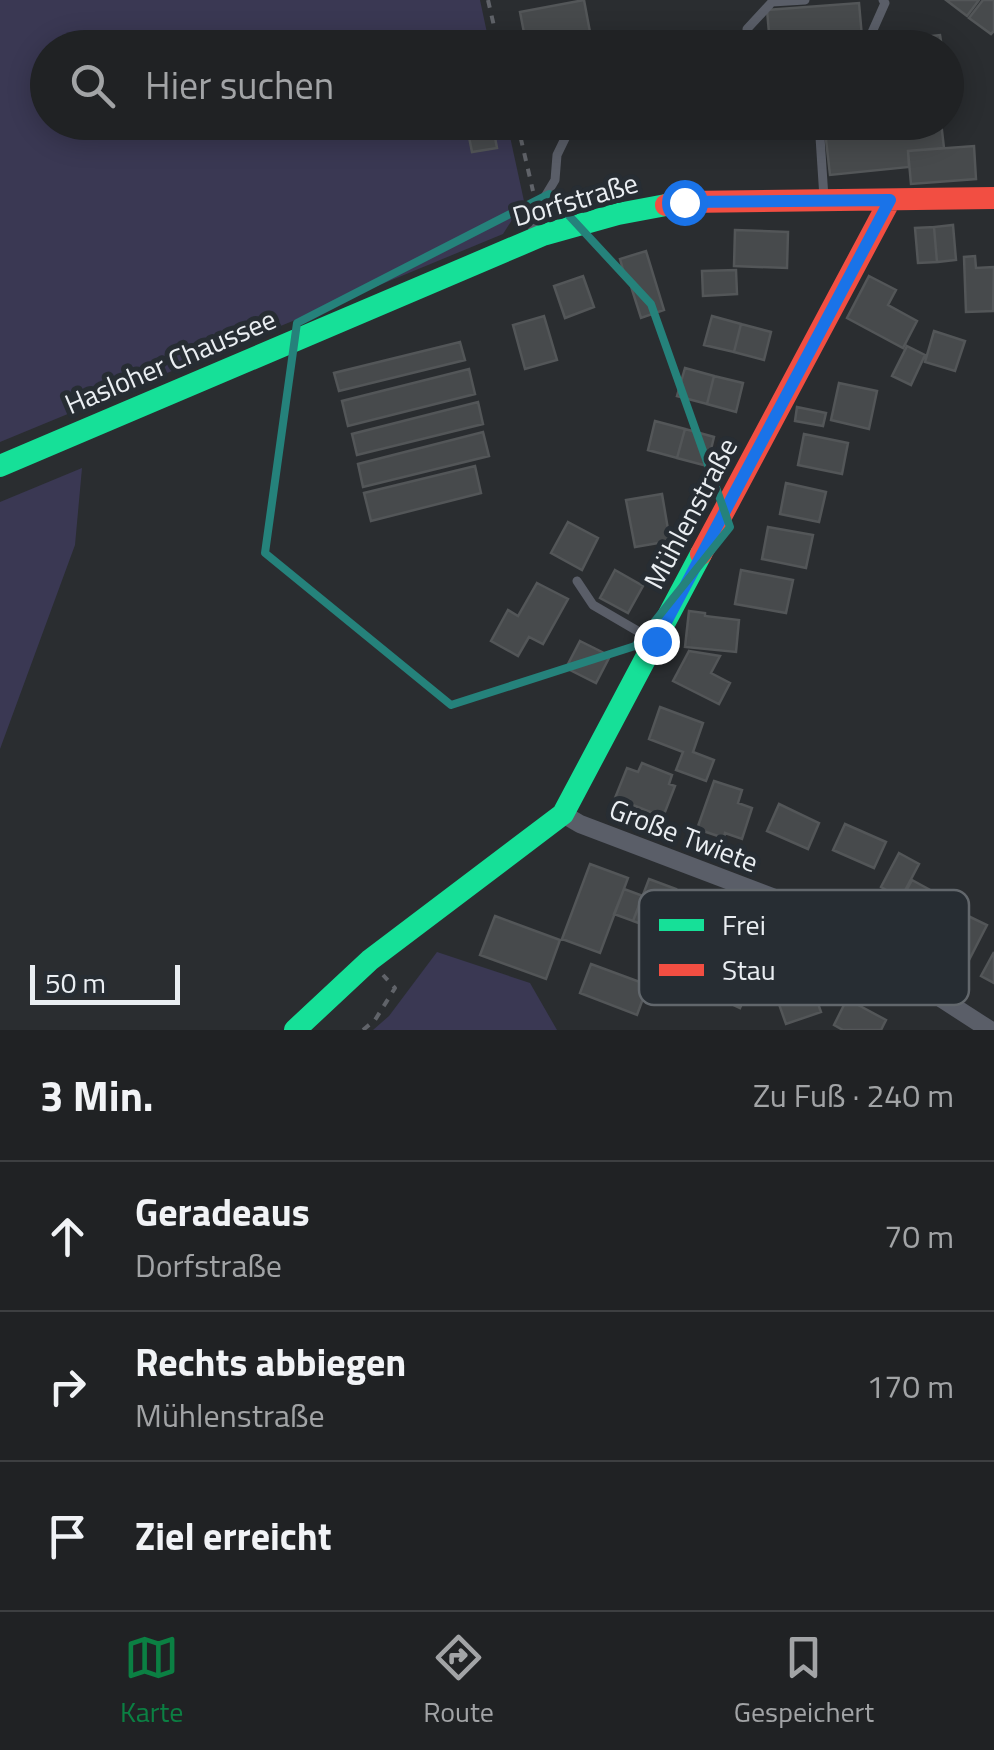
<!DOCTYPE html>
<html lang="de">
<head>
<meta charset="utf-8">
<style>
  :root { --surface:#202224; --page:#2d2f31; --text:#f1f3f6; --muted:#a2a4a6; --line:#3d3f41; --accent:#0b8043 }
  body { margin:0; font-family:"Titillium Web",sans-serif; background:var(--page); color:var(--text) }
  .scale { position:absolute; left:30px; bottom:25px; width:150px; box-sizing:border-box; padding-left:10px; border:5px solid #eaeef2; border-top:0; font-size:28px; line-height:35px; white-space:nowrap; color:#eaeef2; -webkit-text-stroke:8px #272d33; paint-order:stroke }
  .stop { position:absolute; width:30px; height:30px; margin:-22px; border:8px solid #1a73e8; border-radius:50%; background:#fff }
  .stop.end { background:#1a73e8; border-color:#fff; box-shadow:0 2px 10px #0008 }
  .list { margin:0; padding:0; list-style:none }
  h2 { display:flex; justify-content:space-between; align-items:center; height:130px; margin:0; padding:0 40px; font-size:42px }
  h2 small { font-size:32px; font-weight:400; color:var(--muted) }
  .list li { display:grid; grid-template-columns:65px 1fr auto; gap:30px; align-items:center; box-sizing:border-box; height:150px; padding:0 40px; border-top:2px solid var(--line) }
  .list b { display:block; font-size:38px; white-space:nowrap }
  .list p { margin:0; font-size:32px; white-space:nowrap; color:var(--muted) }
  .list em { font-size:32px; font-style:normal; color:var(--muted) }
  .icon { flex:none; width:55px; height:55px; fill:none; stroke:currentColor; stroke-width:2; stroke-linecap:round; stroke-linejoin:round }
  .map { position:relative; flex:none; width:994px; height:1030px; overflow:hidden }
  .search { position:absolute; background:var(--surface); box-shadow:0 5px 25px #0003; left:30px; right:30px; top:30px; height:110px; display:flex; align-items:center; gap:25px; box-sizing:border-box; padding:0 35px; border-radius:55px; color:var(--muted); font-size:38px }
  .sheet { height:580px; background:var(--surface) }
  nav { display:flex; justify-content:space-around; align-items:center; box-sizing:border-box; height:140px; border-top:2px solid var(--line); background:var(--surface); font-size:28px; color:var(--muted) }
  nav a { display:grid; justify-items:center; gap:5px }
  nav .on { color:var(--accent) }
  .map>svg:first-child { display:block }
</style>
</head>
<body>
<div class="map">
<svg width="994" height="1030" viewBox="0 0 994 1030">
  <rect width="100%" height="100%" fill="#2a2d30"/>
  <path fill="#3a3853" d="M0 0H480L490 47 48 48V122L507 123 524 201 503 234 0 442Z
    M82 468 75 545 0 749V502Z
    M437 952 530 983 557 1030H373L389 1016Z"/>
  <path fill="#474a4c" stroke="#535658" stroke-width="2.5" d="M584 0 593 48H527L520 12Z
    M946 0H979L967 16Z
    M983 0H994V31L991 34 969 18Z
    M859 3 862 37 770 45 767 10Z
    M940 35 942 48H877L884 41Z
    M466 122H492L497 148 472 152Z
    M824 122H941L944 148 908 151 909 167 830 175Z
    M974 146 976 179 911 184 908 151Z
    M953 225 956 260 937 262 934 227Z
    M934 227 937 262 918 263 915 228Z
    M735 230 788 232 787 268 734 266Z
    M646 251 664 310 641 318 629 280H626L620 259Z
    M975 256 976 268 994 267 993 311 966 312 964 257Z
    M736 270 737 294 703 296 702 271Z
    M583 276 594 307 565 318 554 286Z
    M869 276 896 290 888 305 917 321 903 348 847 318Z
    M544 316 557 360 525 369 513 325Z
    M712 316 741 324 734 352 704 345Z
    M741 324 771 332 764 360 734 352Z
    M934 331 965 341 955 371 925 362Z
    M460 342 465 360 339 391 334 373Z
    M907 346 925 355 911 385 892 376Z
    M685 368 714 376 707 404 677 396Z
    M469 369 475 394 348 426 342 401Z
    M714 376 743 383 736 412 707 404Z
    M839 383 877 391 869 429 831 420Z
    M478 402 483 424 357 455 352 434Z
    M797 407 826 413 823 426 795 421Z
    M655 421 685 429 677 458 648 450Z
    M685 429 714 437 707 466 677 458Z
    M483 432 489 456 363 487 358 464Z
    M804 434 848 443 842 474 798 465Z
    M475 466 481 493 371 521 364 493Z
    M786 483 826 492 819 522 780 514Z
    M662 494 670 541 635 547 626 500Z
    M568 522 598 538 582 570 551 553Z
    M768 527 813 535 806 568 762 559Z
    M615 570 643 586 628 613 600 598Z
    M741 570 793 580 786 613 735 604Z
    M537 583 568 599 543 644 529 637 518 656 491 641 508 610 518 616Z
    M689 611 705 613V616L739 620 736 652 685 647Z
    M580 641 610 656 596 683 566 668Z
    M689 651 720 656 711 673 730 683 719 704 673 681Z
    M660 707 703 723 693 752 714 760 706 781 676 770 683 752 649 739Z
    M642 763 672 775 669 784 675 786 663 817 615 798 627 768 638 772Z
    M714 781 742 790 738 803 752 808 742 839 725 833 724 838 697 829Z
    M779 804 819 823 808 849 767 831Z
    M845 824 886 842 874 868 833 850Z
    M899 853 919 864 901 898 881 887Z
    M590 864 628 878 600 953 562 939Z
    M649 879 676 889 660 931 633 921Z
    M912 880 932 891 914 925 894 914Z
    M624 889 643 896 633 921 614 914Z
    M966 915 987 925 969 960 949 949Z
    M495 916 560 940 546 979 480 955Z
    M994 952V983L981 976Z
    M732 955 758 967 740 1008 714 996Z
    M591 964 648 985 637 1015 580 993Z
    M809 978 821 1012 786 1024 774 990Z
    M847 999 886 1020 881 1030H843L834 1025Z"/>
  <g fill="none" stroke-linecap="round" stroke-linejoin="round">
    <path stroke="#606369" stroke-width="4" stroke-dasharray="8 8" stroke-linecap="butt" d="M488 0 499 48
      M517 122 533 191
      M363 1030 375 1020 395 988 383 975"/>
    <path stroke="#5a5e68" stroke-width="9" d="M748 48 747 29 772 2 805 0
      M865 48 885 3 883 0
      M819 122 824 198
      M531 235 543 200 555 180 557 155 572 124 589 122
      M577 581 593 605 653 640"/>
    <path stroke="#5a5e68" stroke-width="18" d="M563 814 580 824 822 916 939 997 990 1030"/>
    <path stroke="#16e098" stroke-width="22" d="M0 466 543 235 618 214 666 205
      M295 1030 370 960 563 814 701 554"/>
    <path stroke="#f24e42" stroke-width="22" d="M666 205 685 202 994 198
      M701 554 890 200"/>
  </g>
  <g fill="none" stroke-linecap="round" stroke-linejoin="round">
    <path stroke="#1a73e8" stroke-width="12" d="M656 641 890 200 684 202"/>
  </g>
  <path fill="none" stroke="#25827b" stroke-width="8" stroke-linejoin="round" d="M549 194 651 304 730 527 635 646 451 705 265 553 297 323Z"/>
  <g text-anchor="middle" dominant-baseline="central" stroke-width="10" stroke-linejoin="round" paint-order="stroke">
    <g font-size="28" fill="#eaeef2" stroke="#272d33">
      <text transform="translate(575 199) rotate(-16)">Dorfstraße</text>
      <text transform="translate(170 361) rotate(-23)">Hasloher Chaussee</text>
      <text transform="translate(690 513) rotate(-62)">Mühlenstraße</text>
      <text transform="translate(684 835) rotate(21)">Große Twiete</text>
    </g>
  </g>
  <rect x="639" y="890" width="330" height="115" rx="15" fill="#272d33" stroke="#62676c" stroke-width="2.5"/>
  <rect x="659" y="919" width="45" height="12" fill="#16e098"/>
  <rect x="659" y="964" width="45" height="12" fill="#f24e42"/>
  <g font-size="28" fill="#eaeef2">
    <text x="722" y="935">Frei</text>
    <text x="722" y="980">Stau</text>
  </g>
</svg>
<div class="scale">50 m</div>
<div class="stop" style="left:684px;top:202px"></div>
<div class="stop end" style="left:656px;top:641px"></div>
<div class="search"><svg class="icon" aria-label="search" viewBox="0 0 24 24"><circle cx="10" cy="10" r="6"/><path d="M15 15l6 6"/></svg>Hier suchen</div>
</div>
<section class="sheet">
<h2>3 Min.<small>Zu Fuß · 240 m</small></h2>
<ul class="list">
<li><svg class="icon" aria-label="ahead" viewBox="0 0 24 24"><path d="M12 20V5M6 11l6-6 6 6"/></svg><div><b>Geradeaus</b><p>Dorfstraße</p></div><em>70 m</em></li>
<li><svg class="icon" aria-label="right" viewBox="0 0 24 24"><path d="M7 20v-9h11M14 6l5 5-5 5"/></svg><div><b>Rechts abbiegen</b><p>Mühlenstraße</p></div><em>170 m</em></li>
<li><svg class="icon" aria-label="arrive" viewBox="0 0 24 24"><path d="M6 21V4h12l-3 4 3 4H6"/></svg><div><b>Ziel erreicht</b></div></li>
</ul>
</section>
<nav>
<a class="on"><svg class="icon" aria-label="map" viewBox="0 0 24 24"><path d="M3 6l6-2 6 2 6-2v14l-6 2-6-2-6 2zM9 4v14M15 6v14"/></svg>Karte</a>
<a><svg class="icon" aria-label="directions" viewBox="0 0 24 24"><path d="M12 3l9 9-9 9-9-9zM9 14v-3h6M13 9l2 2-2 2"/></svg>Route</a>
<a><svg class="icon" aria-label="saved" viewBox="0 0 24 24"><path d="M7 4h10v16l-5-4-5 4z"/></svg>Gespeichert</a>
</nav>
</body>
</html>
